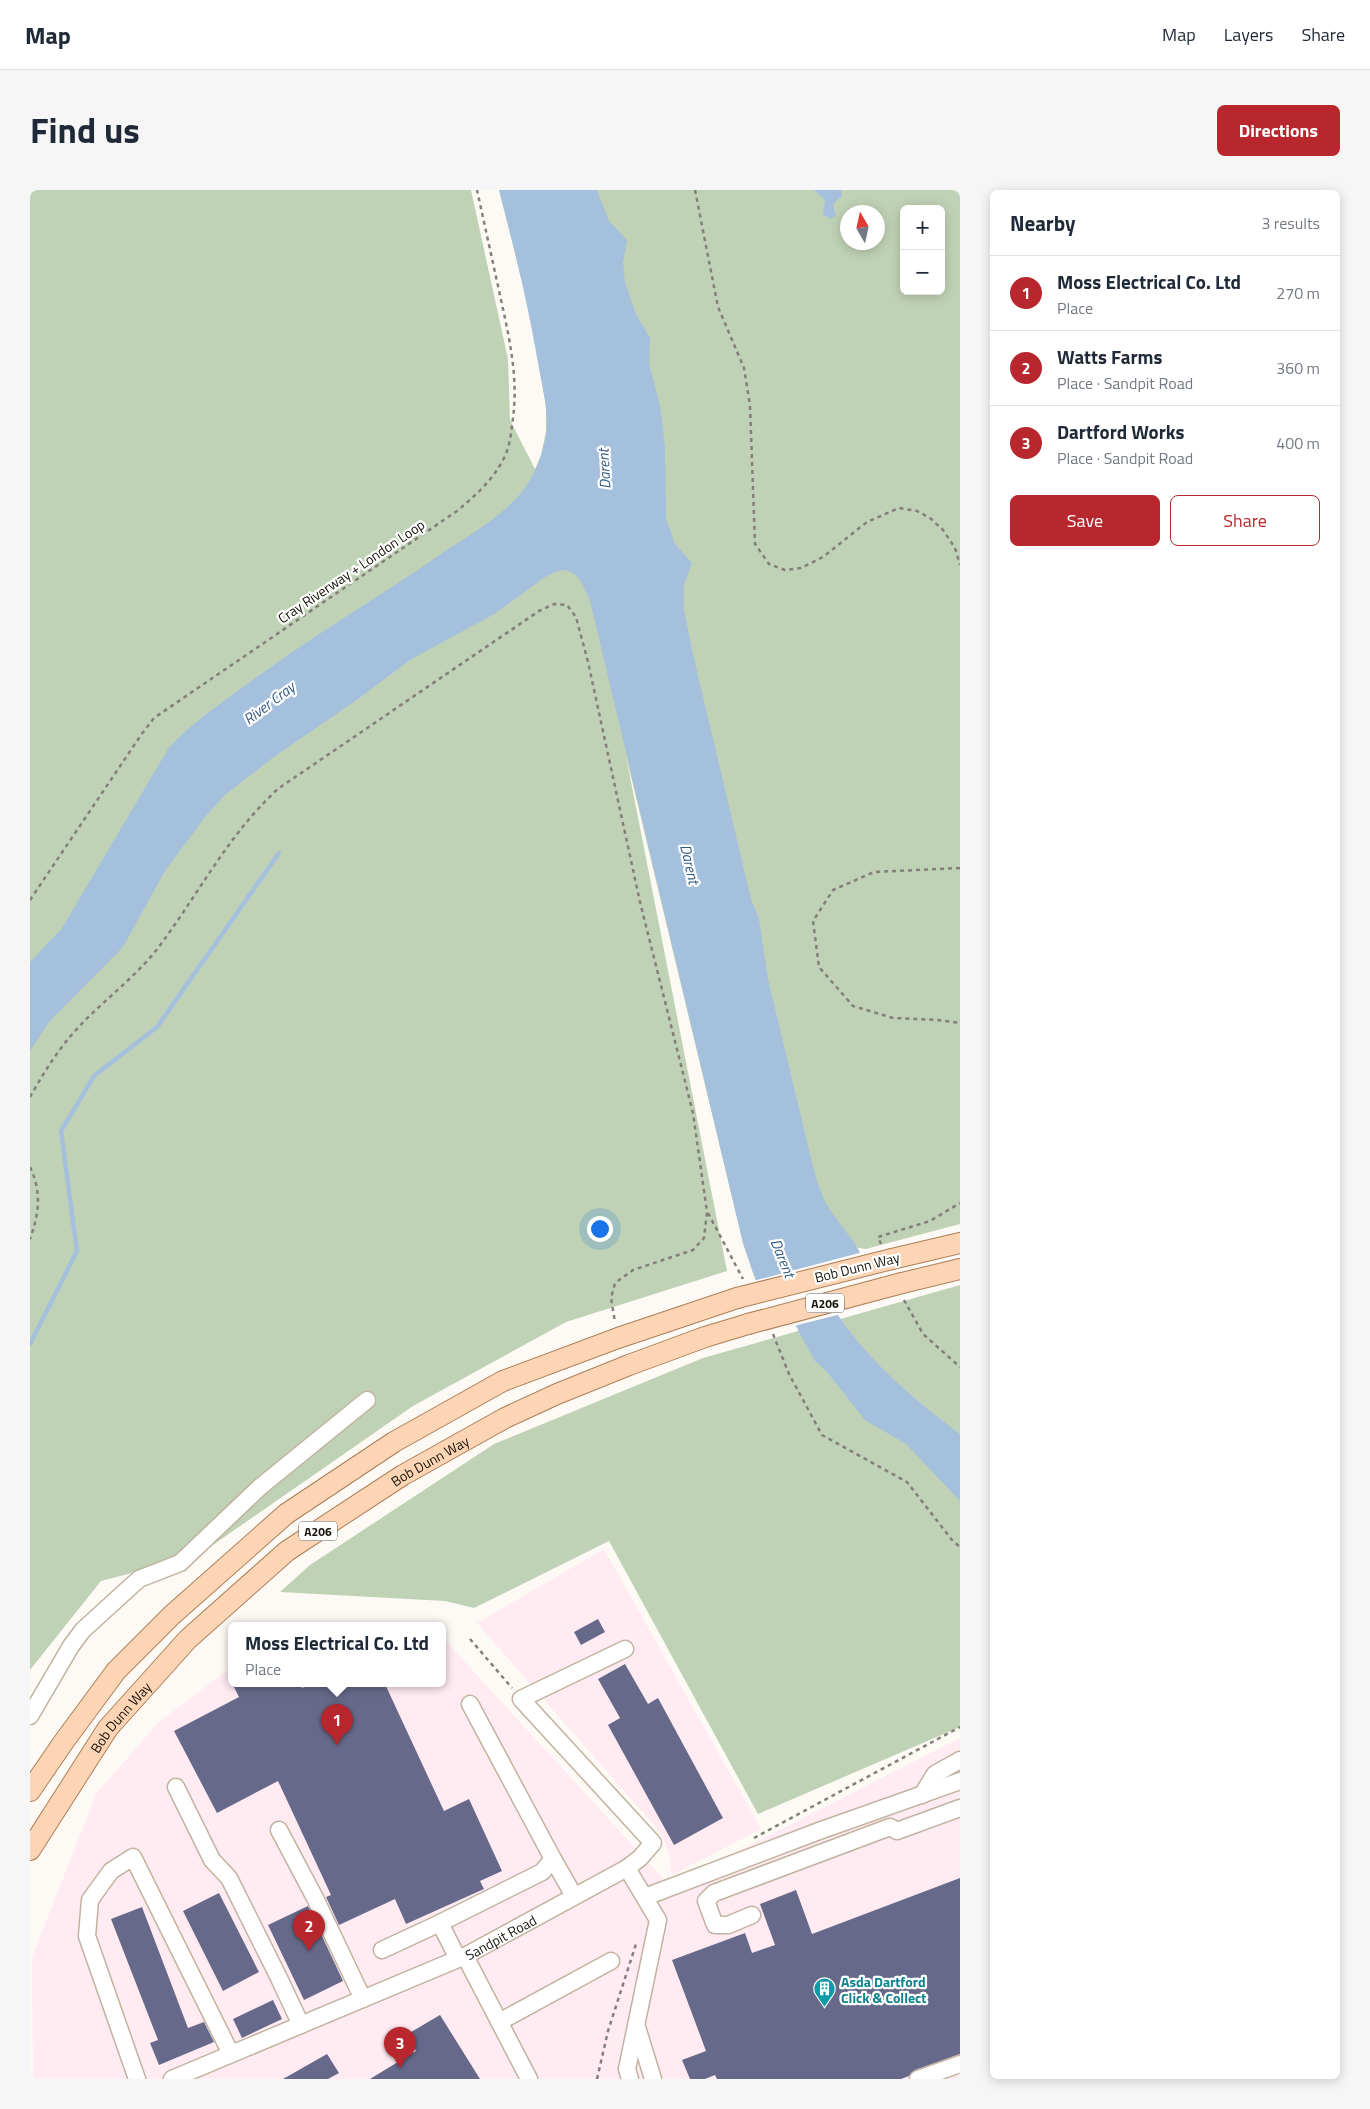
<!DOCTYPE html>
<html lang="en">
<head>
<meta charset="utf-8">
<style>
  :root { --surface:#fff; --page:#f6f6f7; --text:#1f2937; --muted:#747a83; --line:#e0e1e3; --accent:#b8272d }
  body { margin:0; font-family:"Titillium Web",sans-serif; background:var(--page); color:var(--text) }
  .controls { position:absolute; right:15px; top:15px; display:grid; overflow:hidden; border-radius:8px; box-shadow:0 2px 12px #0003 }
  .controls button { width:45px; height:45px; display:grid; place-items:center; padding:0; border:0; border-bottom:1px solid var(--line); background:var(--surface); color:var(--text); font:25px sans-serif }
  .compass { position:absolute; left:810px; top:15px; width:45px; height:45px; border-radius:50%; background:var(--surface); box-shadow:0 2px 12px #0003; rotate:351deg }
  .you { position:absolute; left:569px; top:1038px; width:18px; height:18px; margin:-12px; border:4px solid #fff; border-radius:50%; background:#1a73e8; box-shadow:0 0 0 8px #1a73e833 }
  .badge { display:grid; place-items:center; width:32px; height:32px; border-radius:50%; background:var(--accent); color:#fff; font-size:16px; font-weight:700 }
  .pin { position:absolute; translate:-50% -41px; filter:drop-shadow(0 1px 2px #0008) }
  .pin::after { content:''; position:absolute; top:26px; width:18px; height:15px; background:inherit; clip-path:polygon(0 0,100% 0,50% 100%) }
  .popup { position:absolute; left:198px; top:1432px; width:218px; height:65px; box-sizing:border-box; display:grid; place-content:center; border-radius:8px; background:var(--surface); filter:drop-shadow(0 1px 4px #0005); font-size:16px; white-space:nowrap; color:var(--muted) }
  .popup b { font-size:19px; color:var(--text) }
  .popup::after { content:''; position:absolute; left:50%; top:100%; margin-left:-10px; border:10px solid transparent; border-top-color:var(--surface) }
  .list { margin:0; padding:0; list-style:none }
  h2 { display:flex; justify-content:space-between; align-items:center; height:65px; margin:0; padding:0 20px; font-size:21px }
  h2 small { font-size:16px; font-weight:400; color:var(--muted) }
  .list li { display:grid; grid-template-columns:32px 1fr auto; gap:15px; align-items:center; box-sizing:border-box; height:75px; padding:0 20px; border-top:1px solid var(--line) }
  .list b { display:block; font-size:19px; white-space:nowrap }
  .list p { margin:0; font-size:16px; white-space:nowrap; color:var(--muted) }
  .list em { font-size:16px; font-style:normal; color:var(--muted) }
  .actions { display:flex; gap:10px; padding:15px 20px }
  .actions a { flex:1; padding:11px 0; border:1px solid var(--accent); border-radius:8px; text-align:center; font-size:18px; color:var(--accent) }
  .actions .main { background:var(--accent); color:#fff }
  .map { position:relative; flex:none; width:930px; height:1889px; overflow:hidden; border-radius:8px }
  header { display:flex; align-items:center; gap:30px; box-sizing:border-box; height:70px; padding:0 25px; background:var(--surface); border-bottom:1px solid var(--line) }
  header strong { font-size:24px }
  nav { display:flex; gap:28px; margin-inline-start:auto; font-size:18px }
  .intro { display:flex; align-items:center; justify-content:space-between; box-sizing:border-box; height:120px; padding:0 30px }
  h1 { margin:0; font-size:35px }
  .button { padding:12px 22px; border-radius:8px; background:var(--accent); color:#fff; font-size:18px; font-weight:700 }
  main { display:flex; gap:30px; padding:0 30px }
  aside { flex:1; background:var(--surface); border-radius:8px; box-shadow:0 2px 12px #0003 }
  .map>svg:first-child { display:block }
</style>
</head>
<body>
<header>
<strong>Map</strong>
<nav><a>Map</a><a>Layers</a><a>Share</a></nav>
</header>
<div class="intro"><h1>Find us</h1><a class="button">Directions</a></div>
<main>
<div class="map">
<svg width="930" height="1889" viewBox="0 0 930 1889">
  <rect width="100%" height="100%" fill="#fdfaf6"/>
  <path fill="#ffebf1" d="M574 1359 731 1639 642 1685 640 1668 634 1650 624 1635 447 1433Z
    M412 1447 640 1696 930 1548V1889H3L2 1768 66 1604 129 1532 202 1477V1494H412Z"/>
  <path fill="#c0d2b5" fill-rule="evenodd" d="M0 0H441L478 169 480 230 505 279 511 265 516 242V216L499 119 469 0H930V1034L836 1059 829 1058 724 1086 713 1053 596 566 697 1081 536 1132 383 1216 167 1366 71 1391 0 1480ZM874 19H911V101H874ZM818 22H848V52H818Z
    M930 1095V1537L728 1624 579 1351 444 1418 415 1411 250 1402 280 1375 464 1254 673 1168Z"/>
  <path fill="#a4c0dd" d="M469 0H567L579 31 597 50 593 72 595 92 606 124 620 148 619 174 630 215 635 257 636 328 645 354 662 373 654 395V419L662 460 721 709 729 729 738 789 785 985C789 997 793 1010 801 1021 811 1037 825 1050 832 1067L788 1079C795 1096 801 1116 812 1131 845 1177 885 1210 930 1244V1311L876 1254 835 1230 797 1182 784 1170 742 1091 727 1094 713 1053 560 411 553 395 546 385 537 380 527 381 515 387 466 423 380 470 324 512 245 566 195 605 175 627 135 681 93 757 19 832 0 861V772L32 738 138 559C160 534 187 516 213 497 276 450 343 411 408 366 437 346 472 328 494 299 506 283 513 264 516 244 519 220 512 196 508 173 498 114 484 57 469 0Z
    M784 0H811L812 6 803 14 806 26 800 29 793 24 795 10Z"/>
  <path fill="#fdfaf6" d="M833 1062 835 1067 791 1080 811 1124 764 1136 741 1093 725 1096 723 1091Z"/>
  <g fill="none" stroke-linecap="round" stroke-linejoin="round">
    <path stroke="#a4c0dd" stroke-width="4.5" d="M0 1154 47 1061 31 941 64 886 127 837 249 663"/>
  </g>
  <path fill="#67698a" d="M568 1429 575 1442 551 1455 544 1442Z
    M595 1474 618 1514 628 1508 693 1628 644 1655 578 1535 590 1528 568 1489Z
    M212 1494H270L272 1498 281 1494H355L414 1621 439 1609 472 1681 450 1691 454 1699 376 1734 365 1709 309 1735 296 1707 301 1705 248 1591 187 1623 144 1541 209 1507 204 1497Z
    M930 1688V1864L885 1880 879 1886 871 1889H687L685 1885 675 1889H660L652 1870 676 1861 642 1770 715 1743 722 1763 745 1755 730 1714 766 1700 782 1744Z
    M189 1703 229 1782 193 1801 153 1721Z
    M278 1716 313 1791 274 1810 238 1735Z
    M112 1717 158 1838 174 1832 184 1852 129 1875 120 1853 128 1850 81 1729Z
    M243 1810 252 1829 212 1848 203 1829Z
    M410 1825 450 1889H340L386 1861 376 1845Z
    M297 1864 309 1883 298 1889H253Z"/>
  <g fill="none" stroke-linecap="round" stroke-linejoin="round">
    <defs>
      <g id="minor">
        <path d="M595 1459 491 1509 623 1653 610 1668 597 1678"/>
        <path d="M0 1526 41 1456 53 1440 109 1389 150 1373 230 1297 337 1210"/>
        <path d="M146 1597 182 1670 199 1688 249 1788 271 1835"/>
        <path d="M892 1605 905 1584 930 1570"/>
        <path d="M249 1640 285 1708 333 1809"/>
        <path d="M523 1669 544 1706"/>
        <path d="M615 1707 789 1641 930 1591"/>
        <path d="M722 1725 698 1735H685L676 1711 684 1703 860 1637 867 1641 930 1618"/>
        <path d="M410 1733 512 1682 523 1669 440 1514"/>
        <path d="M352 1760 410 1733 428 1769"/>
        <path d="M435 1766 499 1889"/>
        <path d="M469 1832 581 1771"/>
        <path d="M607 1837 623 1889"/>
        <path d="M107 1889 57 1746 60 1710 81 1681 103 1667 201 1864"/>
        <path id="s1" d="M142 1889 435 1766 597 1678 628 1730 597 1879 600 1889"/>
        <path d="M888 1889 930 1874"/>
      </g>
      <g id="major">
        <path d="M862 1069 930 1053"/>
        <path d="M872 1093 930 1079"/>
        <path d="M0 1601 35 1550 86 1481 142 1425 256 1324 364 1252 473 1191 588 1148 707 1108"/>
        <path id="s2" d="M0 1660 78 1538 158 1449 257 1361 373 1285 475 1228 527 1204 599 1175 675 1147 718 1134"/>
      </g>
    </defs>
    <use href="#minor" stroke="#c1b39f" stroke-width="19"/>
    <use href="#major" stroke="#ab7f58" stroke-width="22"/>
    <path stroke="#837f79" stroke-width="2.5" stroke-dasharray="4 4" stroke-linecap="butt" d="M665 0 688 117 714 178 720 215 725 354 739 374 755 380 771 378 793 367 837 332 869 318 887 321 900 328 913 340 925 358 930 375
      M930 678 844 682 803 700 783 731 789 777 823 816 863 828 908 830 930 833
      M0 710 111 545 124 528 427 321C446 305 463 290 474 268 479 258 481 246 482 235 490 187 478 143 468 96 461 64 454 32 447 0
      M0 907C13 884 27 861 45 841 71 812 104 789 128 758 168 705 199 643 249 598L509 421 524 414 537 415 546 427 558 472 610 712 663 923 677 1022 674 1048 663 1060 603 1080 585 1093 581 1108 585 1132
      M0 977C12 1002 9 1024 0 1049
      M678 1023 713 1089
      M851 1054 848 1047 900 1031 930 1013
      M874 1110 893 1144 930 1177
      M743 1144 759 1184 792 1245 877 1292 922 1350 930 1357
      M440 1449 482 1498
      M724 1648 930 1537
      M567 1889 578 1841 606 1754"/>
    <use href="#minor" stroke="#fff" stroke-width="16"/>
    <use href="#major" stroke="#fdd5b4" stroke-width="20"/>
    <defs>
      <path id="major-bridge" d="M707 1108 862 1069
        M718 1134 872 1093"/>
    </defs>
    <use href="#major-bridge" stroke="#ab7f58" stroke-width="22" stroke-linecap="butt"/>
    <use href="#major-bridge" stroke="#fdd5b4" stroke-width="20"/>
  </g>
  <defs>
    <symbol id="building-pin" viewBox="-11 -11 22 30"><path d="M0 17L-7.5 6A9.5 9.5 0 1 1 7.5 6Z" fill="#0f9aa8" stroke="#fff"/><path d="M-4-6H4V6H1V3H-1V6H-4ZM-2.5-4.3h1.7v1.8h-1.7ZM.8-4.3h1.7v1.8H.8ZM-2.5-1h1.7V.8h-1.7ZM.8-1h1.7V.8H.8Z" fill="#fff"/></symbol>
  </defs>
  <g fill-rule="evenodd">
    <use href="#building-pin" x="782" y="1786" width="25" height="34"/>
  </g>
  <g text-anchor="middle" dominant-baseline="central" stroke-width="4.5" stroke-linejoin="round" paint-order="stroke">
    <g fill="#fff" stroke="#5c5954" stroke-width="1">
      <rect x="776" y="1103.5" width="38" height="19" rx="4"/>
      <rect x="269" y="1331.5" width="38" height="19" rx="4"/>
    </g>
    <g font-size="12" font-weight="bold" fill="#16120a">
      <text x="795" y="1113">A206</text>
      <text x="288" y="1341">A206</text>
    </g>
    <g font-size="14" fill="#16120a" stroke="#fff">
      <text transform="translate(321 381) rotate(-34)">Cray Riverway + London Loop</text>
      <text transform="translate(827 1077) rotate(-14)">Bob Dunn Way</text>
      <text stroke="none"><textPath href="#s2" startOffset="566">Bob Dunn Way</textPath></text>
      <text stroke="none"><textPath href="#s2" startOffset="161">Bob Dunn Way</textPath></text>
      <text stroke="none"><textPath href="#s1" startOffset="358">Sandpit Road</textPath></text>
    </g>
    <g font-size="14" font-weight="bold" fill="#0d838f" stroke="#fff" text-anchor="start">
      <text x="811" y="1791">Asda Dartford<tspan x="811" dy="16">Click &amp; Collect</tspan></text>
    </g>
    <g font-size="15" font-style="italic" fill="#315a83" stroke="#fff">
      <text transform="translate(574 279) rotate(-93)">Darent</text>
      <text transform="translate(239 513) rotate(-37)">River Cray</text>
      <text transform="translate(660 674) rotate(77)">Darent</text>
      <text transform="translate(753 1068) rotate(68)">Darent</text>
    </g>
  </g>
</svg>
<div class="controls">
<button>+</button>
<button>−</button>
</div>
<svg class="compass" viewBox="-18 -18 36 36"><path d="M0-13l5 13h-10z" fill="#e53935"/><path d="M0 13l5-13h-10z" fill="#747a83"/></svg>
<div class="you"></div>
<div class="pin badge" style="left:307px;top:1555px">1</div>
<div class="popup"><b>Moss Electrical Co. Ltd</b>Place</div>
<div class="pin badge" style="left:279px;top:1761px">2</div>
<div class="pin badge" style="left:370px;top:1878px">3</div>
</div>
<aside>
<h2>Nearby<small>3 results</small></h2>
<ul class="list">
<li><span class="badge">1</span><div><b>Moss Electrical Co. Ltd</b><p>Place</p></div><em>270 m</em></li>
<li><span class="badge">2</span><div><b>Watts Farms</b><p>Place · Sandpit Road</p></div><em>360 m</em></li>
<li><span class="badge">3</span><div><b>Dartford Works</b><p>Place · Sandpit Road</p></div><em>400 m</em></li>
</ul>
<div class="actions"><a class="main">Save</a><a>Share</a></div>
</aside>
</main>
</body>
</html>
